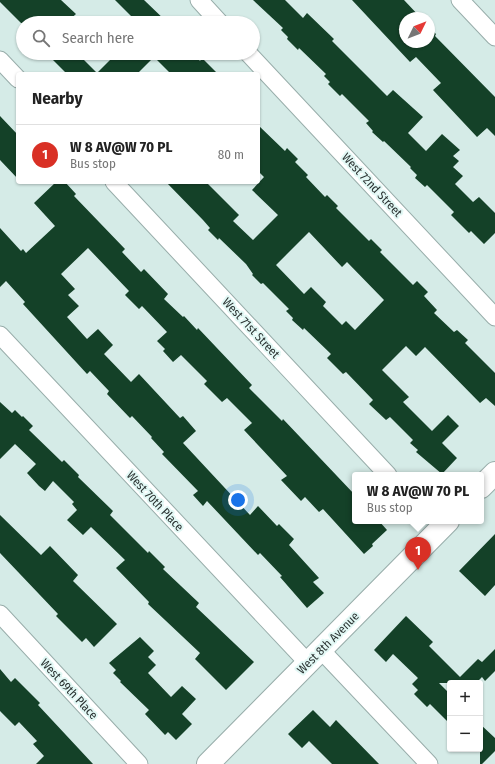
<!DOCTYPE html>
<html lang="en">
<head>
<meta charset="utf-8">
<style>
  :root { --surface:#fff; --page:#f2f2f2; --text:#222; --muted:#767676; --line:#e0e0e0; --accent:#d93025 }
  body { margin:0; font-family:"Fira Sans Condensed",sans-serif; background:var(--page); color:var(--text) }
  .controls { position:absolute; right:12px; bottom:12px; display:grid; overflow:hidden; border-radius:4px; box-shadow:0 1px 3px #0004 }
  .controls button { width:36px; height:36px; display:grid; place-items:center; padding:0; border:0; border-bottom:1px solid var(--line); background:var(--surface); color:var(--text); font:20px sans-serif }
  .compass { position:absolute; left:399px; top:12px; width:36px; height:36px; border-radius:50%; background:var(--surface); box-shadow:0 1px 3px #0004; rotate:47deg }
  .you { position:absolute; left:238px; top:500px; width:14px; height:14px; margin:-10px; border:3px solid #fff; border-radius:50%; background:#1a73e8; box-shadow:0 0 0 6px #1a73e833 }
  .badge { display:grid; place-items:center; width:26px; height:26px; border-radius:50%; background:var(--accent); color:#fff; font-size:13px; font-weight:700 }
  .pin { position:absolute; translate:-50% -33px; filter:drop-shadow(0 1px 2px #0008) }
  .pin::after { content:''; position:absolute; top:21px; width:14px; height:12px; background:inherit; clip-path:polygon(0 0,100% 0,50% 100%) }
  .popup { position:absolute; left:352px; top:472px; width:132px; height:52px; box-sizing:border-box; display:grid; place-content:center; border-radius:4px; background:var(--surface); filter:drop-shadow(0 1px 3px #0005); font-size:13px; white-space:nowrap; color:var(--muted) }
  .popup b { font-size:15px; color:var(--text) }
  .popup::after { content:''; position:absolute; left:50%; top:100%; margin-left:-8px; border:8px solid transparent; border-top-color:var(--surface) }
  .list { margin:0; padding:0; list-style:none }
  h2 { display:flex; justify-content:space-between; align-items:center; height:52px; margin:0; padding:0 16px; font-size:17px }
  h2 small { font-size:13px; font-weight:400; color:var(--muted) }
  .list li { display:grid; grid-template-columns:26px 1fr auto; gap:12px; align-items:center; box-sizing:border-box; height:60px; padding:0 16px; border-top:1px solid var(--line) }
  .list b { display:block; font-size:15px; white-space:nowrap }
  .list p { margin:0; font-size:13px; white-space:nowrap; color:var(--muted) }
  .list em { font-size:13px; font-style:normal; color:var(--muted) }
  .icon { flex:none; width:22px; height:22px; fill:none; stroke:currentColor; stroke-width:2; stroke-linecap:round; stroke-linejoin:round }
  .map { position:relative; flex:none; width:495px; height:764px; overflow:hidden }
  .search { position:absolute; background:var(--surface); box-shadow:0 1px 3px #0004; left:16px; top:16px; width:244px; height:44px; display:flex; align-items:center; gap:10px; box-sizing:border-box; padding:0 14px; border-radius:22px; color:var(--muted); font-size:15px }
  .panel { position:absolute; background:var(--surface); box-shadow:0 1px 3px #0004; left:16px; top:72px; width:244px; height:112px; border-radius:4px }
  .map>svg:first-child { display:block }
</style>
</head>
<body>
<div class="map">
<svg width="495" height="764" viewBox="0 0 495 764">
  <rect width="100%" height="100%" fill="#d5ebe7"/>
  <path fill="#144128" fill-rule="evenodd" d="M0 0H61L76 14 66 23H21L0 2Z
    M115 0H144L168 23H138Z
    M253 0H285L303 18 307 13 334 39 332 41 387 96 393 90 423 117 408 133 426 151 442 134 460 150 453 156 459 161 453 167 463 176 455 184 473 202 479 197 495 213V233L484 244 471 231 469 233 451 215 454 212 427 185 425 187 415 178 417 175 410 168 411 167 384 141 383 142 372 132 373 131 366 123 369 121 342 94 340 96 328 84 330 82 324 76 326 74 299 48 298 50 287 39 288 37 281 30 283 28Z
    M352 0H404L421 18H405V42H429V27L436 34 435 36 495 97V136L487 128 477 137 433 90 441 83 416 57 410 62Z
    M46 53H77L97 73 117 53H193L200 61 202 58 218 74H171L154 57 137 74H67Z
    M0 116 18 135V179L0 160Z
    M258 125 285 151 287 148 298 159 295 162 308 175 306 177 325 197 327 195 338 206 336 208 369 241 371 239 382 250 380 252 413 285 417 281 428 292 424 296 437 310 434 313 454 332 457 330 468 340 465 343 495 373V406L486 398 480 403 425 347 416 356 406 346 382 370 409 397 403 402 432 431 448 415 459 426 442 443 457 458 442 474 416 452 418 450 410 443 413 440 390 417 386 420 369 404 373 400 346 372 343 374 327 358 331 354 304 328 303 330 292 320 293 318 286 311 289 309 263 283 261 284 252 275 253 274 246 264 219 238 218 240 208 230 210 228 203 220 166 182H206L239 215 233 221 253 240 278 215 252 190 264 177 258 171ZM309 232 342 267 347 262 384 300 355 330 346 321 342 325 323 306 326 302 311 287 304 294 276 265Z
    M56 182H65L76 194 74 196 125 249 122 252 141 272 144 269 168 294 164 299 183 317 184 316 197 330 198 328 252 385 249 388 282 421 283 419 355 495V521H379L387 530 372 544 373 546 364 554 323 509 319 512 305 497 301 501 281 480 287 476 244 430 252 423 227 398 222 402 204 384 207 381 181 355 173 362 163 351 165 349 157 341 167 332 142 306 139 309 125 295 129 291 88 248 61 274 75 289 68 295 79 306 67 317 87 339 98 329 113 345 104 354 131 382 139 374 180 418 183 416 196 431 183 443 250 515 258 506 277 526 279 524 294 539 289 545 319 578 313 582 324 593 307 608 280 577 282 576 260 553 258 555 207 501 203 506 193 495 198 491 162 454 164 452 151 438 152 437 132 416 130 418 107 394 109 391 90 371 87 374 23 304 25 302 6 281 0 287V228L21 251 23 249 26 253 55 226 34 203Z
    M0 402 12 413 15 410 22 417 23 416 33 426 29 430 62 462 64 460 79 475 78 477 113 511 110 515 148 553 149 551 165 567 163 569 199 603 196 607 254 662 226 690 195 659 200 653 148 604 149 602 116 568 125 560 91 527 83 535 67 520 77 510 72 504 74 502 53 481 45 491 39 486 27 473 36 464 15 444 0 459Z
    M0 515 41 555 50 546 78 575 73 581 117 624 94 647 86 638 82 642 56 616 58 614 0 553Z
    M495 534V585L485 596 459 571Z
    M406 616 433 642 429 646 460 677 478 659 482 662 495 649V671L485 681 482 677 476 683H439L450 694V724L430 704 427 707 414 694 418 690 412 684 418 678 393 654 386 662 374 650Z
    M140 637 154 651 148 657 156 665 148 673 171 697 182 686 196 699 182 714 192 724 176 740 168 732 165 735 145 714 149 710 120 682 121 681 113 673 116 670 109 663Z
    M0 669 11 682 15 678 40 703 38 705 93 764H36L44 756 33 744 37 741 19 722 15 726 0 711Z
    M313 710 330 727 336 720 379 764H332L309 741 302 748 288 734Z
    M480 724 495 738V751L482 764H480Z"/>
  <g fill="none" stroke-linecap="round" stroke-linejoin="round">
    <defs>
      <path id="minor" d="M199 0 220 23
        M460 0 495 37
        M248 53 495 317
        M0 60 18 79
        M114 182 388 475
        M0 335 308 663
        M0 614 139 764
        M321 650 429 764"/>
      <path id="tertiary" d="M481 487 495 473
        M208 764 448 521"/>
    </defs>
    <use href="#minor" stroke="#98adaa" stroke-width="19"/>
    <use href="#tertiary" stroke="#98adaa" stroke-width="24"/>
    <use href="#minor" stroke="#fff" stroke-width="17"/>
    <use href="#tertiary" stroke="#fff" stroke-width="22"/>
  </g>
  <g text-anchor="middle" dominant-baseline="central" stroke-width="4" stroke-linejoin="round" paint-order="stroke">
    <g font-size="12" fill="#2a3231" stroke="#e2f8f5">
      <text transform="translate(372 185) rotate(47)">West 72nd Street</text>
      <text transform="translate(251 328) rotate(47)">West 71st Street</text>
      <text transform="translate(155 501) rotate(47)">West 70th Place</text>
      <text transform="translate(328 643) rotate(-45)">West 8th Avenue</text>
      <text transform="translate(69 689) rotate(47)">West 69th Place</text>
    </g>
  </g>
</svg>
<div class="controls">
<button>+</button>
<button>−</button>
</div>
<svg class="compass" viewBox="-18 -18 36 36"><path d="M0-13l5 13h-10z" fill="#e53935"/><path d="M0 13l5-13h-10z" fill="#767676"/></svg>
<div class="you"></div>
<div class="pin badge" style="left:418px;top:570px">1</div>
<div class="popup"><b>W 8 AV@W 70 PL</b>Bus stop</div>
<div class="search"><svg class="icon" aria-label="search" viewBox="0 0 24 24"><circle cx="10" cy="10" r="6"/><path d="M15 15l6 6"/></svg>Search here</div>
<section class="panel">
<h2>Nearby<small></small></h2>
<ul class="list">
<li><span class="badge">1</span><div><b>W 8 AV@W 70 PL</b><p>Bus stop</p></div><em>80 m</em></li>
</ul>
</section>
</div>
</body>
</html>
